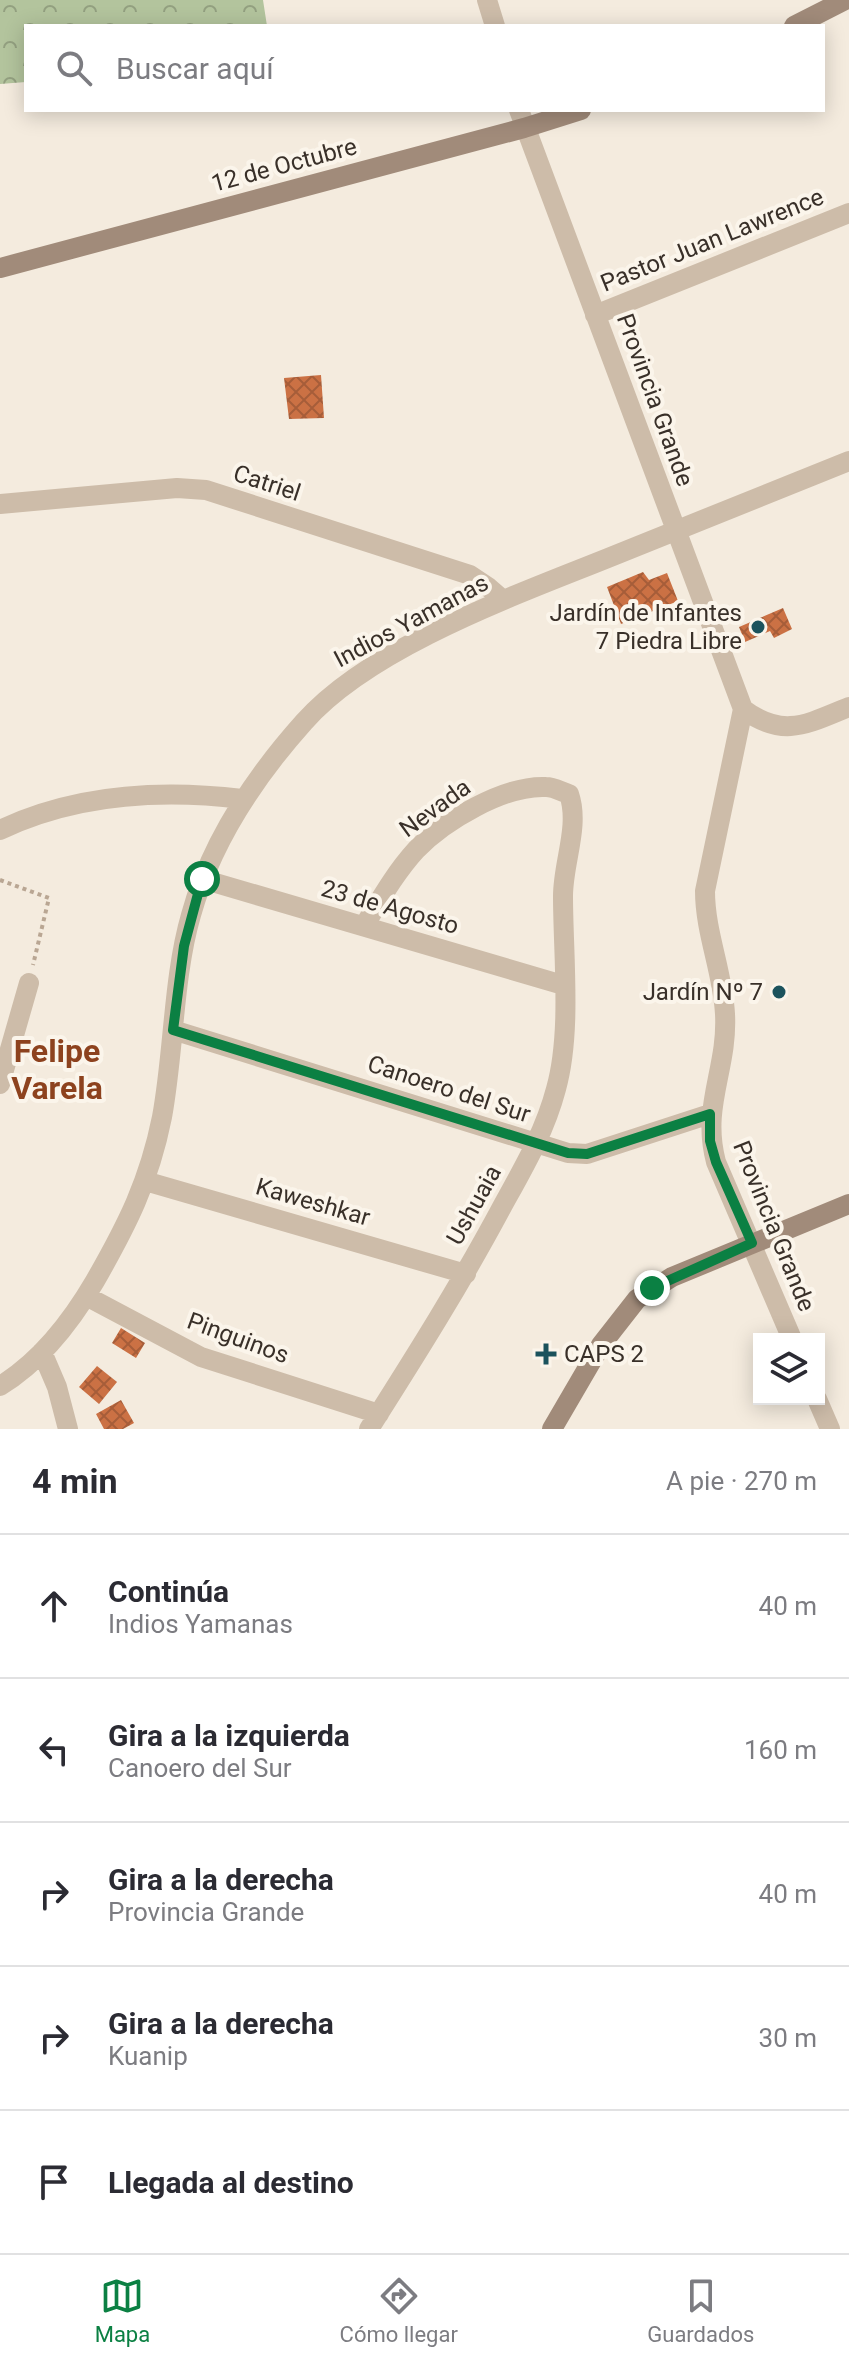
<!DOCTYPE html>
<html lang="es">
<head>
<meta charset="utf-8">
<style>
  :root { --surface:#fff; --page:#f2f2f3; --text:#2b2b33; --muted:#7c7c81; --line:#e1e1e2; --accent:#0b8043 }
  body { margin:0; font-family:Roboto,sans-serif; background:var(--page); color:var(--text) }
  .controls { position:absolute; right:24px; bottom:24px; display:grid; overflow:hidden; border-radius:0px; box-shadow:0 4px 20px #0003 }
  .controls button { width:72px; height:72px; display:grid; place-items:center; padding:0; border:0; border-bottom:2px solid var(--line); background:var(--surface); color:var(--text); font:40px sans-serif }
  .stop { position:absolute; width:24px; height:24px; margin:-18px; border:6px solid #0b8043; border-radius:50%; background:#fff }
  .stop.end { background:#0b8043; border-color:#fff; box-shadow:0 2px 8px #0008 }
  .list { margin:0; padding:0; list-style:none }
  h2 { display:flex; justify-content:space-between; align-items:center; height:104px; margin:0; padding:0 32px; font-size:34px }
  h2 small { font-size:26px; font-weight:400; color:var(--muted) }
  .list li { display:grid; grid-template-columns:52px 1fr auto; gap:24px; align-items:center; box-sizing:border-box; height:144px; padding:0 32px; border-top:2px solid var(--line) }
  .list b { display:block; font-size:30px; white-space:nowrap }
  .list p { margin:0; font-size:26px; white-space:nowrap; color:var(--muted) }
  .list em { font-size:26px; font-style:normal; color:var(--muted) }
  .icon { flex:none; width:44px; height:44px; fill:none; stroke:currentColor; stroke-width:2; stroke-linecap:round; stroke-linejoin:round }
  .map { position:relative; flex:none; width:849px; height:1429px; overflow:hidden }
  .search { position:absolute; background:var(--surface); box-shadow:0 4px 20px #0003; left:24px; right:24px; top:24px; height:88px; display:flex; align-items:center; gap:20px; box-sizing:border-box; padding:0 28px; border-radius:0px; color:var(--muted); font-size:30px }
  .sheet { height:824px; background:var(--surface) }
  nav { display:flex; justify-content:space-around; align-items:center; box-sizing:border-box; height:112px; border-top:2px solid var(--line); background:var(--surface); font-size:22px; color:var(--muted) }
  nav a { display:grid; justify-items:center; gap:4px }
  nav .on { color:var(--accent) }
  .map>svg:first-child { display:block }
</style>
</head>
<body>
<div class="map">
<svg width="849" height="1429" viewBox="0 0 849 1429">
  <defs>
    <pattern id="forest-crowns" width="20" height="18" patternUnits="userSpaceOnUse" patternTransform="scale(2)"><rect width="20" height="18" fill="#b3c49d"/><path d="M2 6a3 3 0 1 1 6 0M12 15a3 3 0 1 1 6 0" fill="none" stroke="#93a080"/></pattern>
    <pattern id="building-cross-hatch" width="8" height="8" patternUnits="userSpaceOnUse" patternTransform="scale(2)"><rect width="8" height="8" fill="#cb7144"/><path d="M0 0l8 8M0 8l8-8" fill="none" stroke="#a65d39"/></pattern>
  </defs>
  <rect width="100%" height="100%" fill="#f4ebde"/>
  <path fill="url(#forest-crowns)" d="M0 0H263L267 26H26V82L0 84Z"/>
  <path fill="url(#building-cross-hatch)" d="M321 375 324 418 289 419 284 378Z
    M643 572 649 580 667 573 678 601 621 624 607 587Z
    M783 608 792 629 774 638 770 631 745 642 739 627Z
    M121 1328 145 1343 136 1358 112 1343Z
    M97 1366 117 1382 99 1404 79 1387Z
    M121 1400 134 1423 123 1429H104L96 1414Z"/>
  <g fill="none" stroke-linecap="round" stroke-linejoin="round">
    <path stroke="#b9a693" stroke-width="4" stroke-dasharray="4 4" stroke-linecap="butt" d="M0 880 49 898 33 965"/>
    <path stroke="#cdbca9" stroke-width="20" d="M487 0 495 26
      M519 110 743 709 705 891C705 933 723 972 725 1014 728 1069 701 1106 716 1162L792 1339
      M595 315 849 213
      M0 504 177 488 206 490 470 575 488 587 503 600
      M743 709C783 739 807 724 849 707
      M0 830C76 794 159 789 242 799
      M202 879 563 985
      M364 926C380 900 395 873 416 850 444 821 504 785 546 787 554 787 562 792 569 794 580 826 563 862 563 896 563 955 572 1032 556 1089 545 1131 524 1167 503 1205 462 1282 416 1355 369 1429
      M173 1030 568 1153 587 1154 710 1114
      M0 1084 29 983
      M145 1181 466 1274
      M86 1296 201 1357 379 1414
      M42 1352 57 1387 68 1429
      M0 1386C41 1361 71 1322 95 1281 127 1225 149 1182 162 1117 174 1052 173 977 191 915 211 842 254 778 304 722 370 647 516 595 608 558 689 526 769 493 849 461
      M817 1399 830 1429"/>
    <path stroke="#a18b7a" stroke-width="20" d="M794 26 845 0
      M0 268 524 128 581 110
      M552 1429 601 1345 637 1299 672 1277 849 1204"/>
  </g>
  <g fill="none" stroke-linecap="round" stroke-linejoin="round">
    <path stroke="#0b8043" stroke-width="10" d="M202 879 184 946 173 1030 568 1153 587 1154 710 1114V1141L716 1162 752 1243 652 1288"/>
  </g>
  <g fill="#1c535d" stroke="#fbf5eb" stroke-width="3">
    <circle cx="758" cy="627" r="8"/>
    <circle cx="779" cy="992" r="8"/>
    <path d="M542 1342h8v8h8v8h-8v8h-8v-8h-8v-8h8z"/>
  </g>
  <g text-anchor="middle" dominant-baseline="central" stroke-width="8" stroke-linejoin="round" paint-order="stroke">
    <g font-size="24" fill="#393029" stroke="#fbf5eb">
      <text transform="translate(284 165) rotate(-15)">12 de Octubre</text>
      <text transform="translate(712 240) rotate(-22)">Pastor Juan Lawrence</text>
      <text transform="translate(655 400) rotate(70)">Provincia Grande</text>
      <text transform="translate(267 483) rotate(18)">Catriel</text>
      <text transform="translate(411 621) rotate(-28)">Indios Yamanas</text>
      <text transform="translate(435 808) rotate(-36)">Nevada</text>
      <text transform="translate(390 907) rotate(16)">23 de Agosto</text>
      <text transform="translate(449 1089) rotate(18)">Canoero del Sur</text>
      <text transform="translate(313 1202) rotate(16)">Kaweshkar</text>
      <text transform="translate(474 1205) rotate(-61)">Ushuaia</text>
      <text transform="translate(774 1226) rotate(68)">Provincia Grande</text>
      <text transform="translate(238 1338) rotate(20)">Pinguinos</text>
    </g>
    <g font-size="24" fill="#393029" stroke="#fbf5eb" text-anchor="end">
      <text x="742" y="613">Jardín de Infantes<tspan x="742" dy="28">7 Piedra Libre</tspan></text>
      <text x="763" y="992">Jardín Nº 7</text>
      <text x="564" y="1354" text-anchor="start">CAPS 2</text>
    </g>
    <g font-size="32" font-weight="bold" fill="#8d421e" stroke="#fbf5eb">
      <text x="57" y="1051">Felipe<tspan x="57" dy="37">Varela</tspan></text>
    </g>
  </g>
</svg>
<div class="controls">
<button><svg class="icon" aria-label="layers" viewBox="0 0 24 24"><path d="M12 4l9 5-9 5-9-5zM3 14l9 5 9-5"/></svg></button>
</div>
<div class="stop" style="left:202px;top:879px"></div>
<div class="stop end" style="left:652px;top:1288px"></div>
<div class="search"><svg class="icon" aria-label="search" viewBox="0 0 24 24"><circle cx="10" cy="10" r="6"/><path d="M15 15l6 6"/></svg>Buscar aquí</div>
</div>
<section class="sheet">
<h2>4 min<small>A pie · 270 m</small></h2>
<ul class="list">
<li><svg class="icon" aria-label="ahead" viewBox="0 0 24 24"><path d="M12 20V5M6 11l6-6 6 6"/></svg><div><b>Continúa</b><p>Indios Yamanas</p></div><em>40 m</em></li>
<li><svg class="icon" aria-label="left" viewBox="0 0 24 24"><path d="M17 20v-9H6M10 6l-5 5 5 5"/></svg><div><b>Gira a la izquierda</b><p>Canoero del Sur</p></div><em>160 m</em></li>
<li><svg class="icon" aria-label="right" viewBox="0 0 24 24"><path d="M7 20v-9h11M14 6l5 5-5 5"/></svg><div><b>Gira a la derecha</b><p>Provincia Grande</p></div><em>40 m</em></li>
<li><svg class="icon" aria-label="right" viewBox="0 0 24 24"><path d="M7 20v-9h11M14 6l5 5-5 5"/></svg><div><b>Gira a la derecha</b><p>Kuanip</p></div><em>30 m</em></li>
<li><svg class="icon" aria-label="arrive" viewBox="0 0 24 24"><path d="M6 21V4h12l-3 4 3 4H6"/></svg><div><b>Llegada al destino</b></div></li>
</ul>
</section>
<nav>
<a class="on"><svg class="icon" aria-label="map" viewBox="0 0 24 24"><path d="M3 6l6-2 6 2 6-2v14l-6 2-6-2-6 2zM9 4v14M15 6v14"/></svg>Mapa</a>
<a><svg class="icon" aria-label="directions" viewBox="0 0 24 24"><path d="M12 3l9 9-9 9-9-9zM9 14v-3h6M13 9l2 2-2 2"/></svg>Cómo llegar</a>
<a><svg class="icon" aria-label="saved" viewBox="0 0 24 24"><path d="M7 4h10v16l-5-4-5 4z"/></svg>Guardados</a>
</nav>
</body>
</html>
